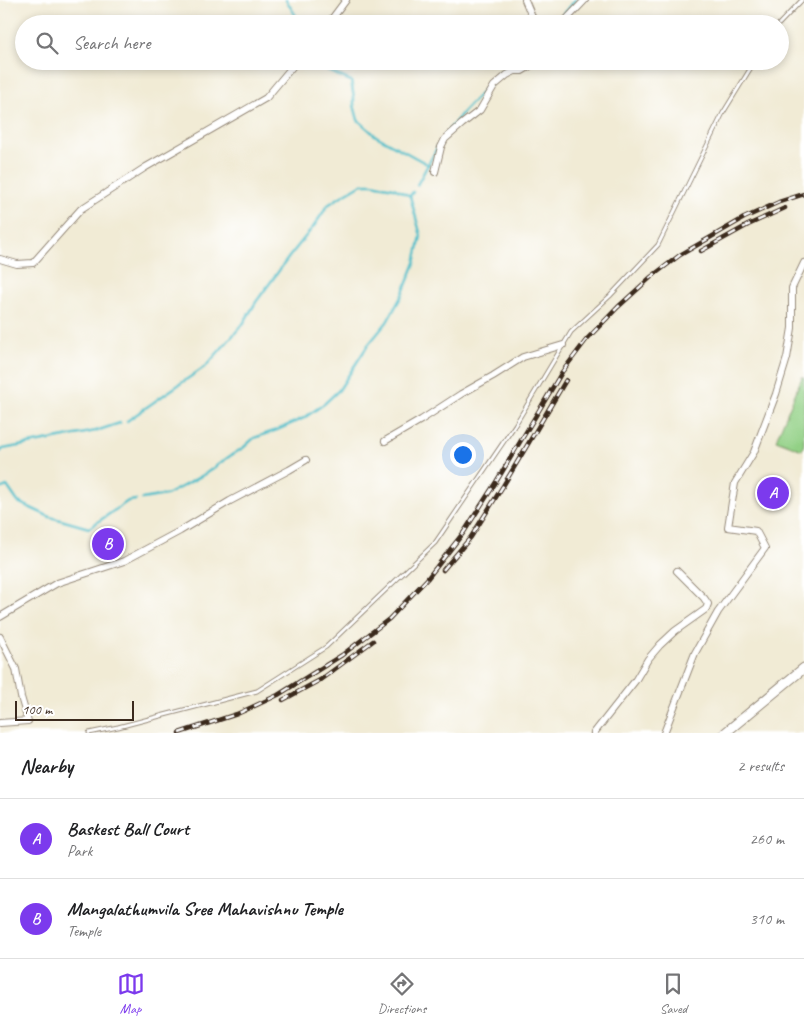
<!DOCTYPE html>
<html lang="en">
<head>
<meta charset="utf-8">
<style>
  :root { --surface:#fff; --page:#f6f6f6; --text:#202124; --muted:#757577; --line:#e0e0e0; --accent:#7c3aed }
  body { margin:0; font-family:Caveat,sans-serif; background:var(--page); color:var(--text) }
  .scale { position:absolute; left:15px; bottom:12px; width:119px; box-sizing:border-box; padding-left:5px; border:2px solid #3b2a1e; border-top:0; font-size:14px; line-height:18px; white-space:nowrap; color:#3b2a1e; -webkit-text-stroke:4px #fff; paint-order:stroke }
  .you { position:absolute; left:462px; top:454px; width:18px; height:18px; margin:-12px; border:4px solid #fff; border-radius:50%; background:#1a73e8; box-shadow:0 0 0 8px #1a73e833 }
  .badge { display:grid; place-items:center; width:32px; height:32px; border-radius:50%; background:var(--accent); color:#fff; font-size:16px; font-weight:700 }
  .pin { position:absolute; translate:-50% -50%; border:2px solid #fff; box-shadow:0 1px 5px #0006 }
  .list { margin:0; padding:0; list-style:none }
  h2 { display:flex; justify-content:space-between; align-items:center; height:65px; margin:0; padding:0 20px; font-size:21px }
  h2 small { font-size:16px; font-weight:400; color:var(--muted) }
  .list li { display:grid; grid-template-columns:32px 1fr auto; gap:15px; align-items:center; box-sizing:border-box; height:80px; padding:0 20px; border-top:1px solid var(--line) }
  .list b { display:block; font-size:19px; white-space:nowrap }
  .list p { margin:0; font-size:16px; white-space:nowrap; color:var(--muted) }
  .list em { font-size:16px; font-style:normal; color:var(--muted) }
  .icon { flex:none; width:28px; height:28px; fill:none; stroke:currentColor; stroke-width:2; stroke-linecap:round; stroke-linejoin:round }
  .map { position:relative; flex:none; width:804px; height:733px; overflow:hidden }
  .search { position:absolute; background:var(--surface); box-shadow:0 2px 8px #0003; left:15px; right:15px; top:15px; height:55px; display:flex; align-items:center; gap:12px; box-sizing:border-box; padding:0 18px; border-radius:28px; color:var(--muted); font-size:19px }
  .sheet { height:225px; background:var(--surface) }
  nav { display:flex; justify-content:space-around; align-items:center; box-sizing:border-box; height:70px; border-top:1px solid var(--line); background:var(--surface); font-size:14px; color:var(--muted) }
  nav a { display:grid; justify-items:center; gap:2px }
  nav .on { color:var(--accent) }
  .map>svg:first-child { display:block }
</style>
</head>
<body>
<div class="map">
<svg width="804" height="733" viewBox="0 0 804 733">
  <rect width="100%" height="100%" fill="#fff"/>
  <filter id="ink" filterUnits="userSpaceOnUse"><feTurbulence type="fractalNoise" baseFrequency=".02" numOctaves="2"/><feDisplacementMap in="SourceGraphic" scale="10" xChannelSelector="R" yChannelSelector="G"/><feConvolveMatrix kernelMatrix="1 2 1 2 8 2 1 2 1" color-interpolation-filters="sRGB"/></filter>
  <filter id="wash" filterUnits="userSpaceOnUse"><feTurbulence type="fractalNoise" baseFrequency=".0096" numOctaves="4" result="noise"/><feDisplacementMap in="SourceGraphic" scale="20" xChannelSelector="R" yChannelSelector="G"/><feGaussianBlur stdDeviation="1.12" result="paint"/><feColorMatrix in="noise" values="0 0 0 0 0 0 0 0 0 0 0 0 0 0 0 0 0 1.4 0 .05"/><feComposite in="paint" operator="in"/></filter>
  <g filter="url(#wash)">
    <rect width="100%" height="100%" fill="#f1ebd5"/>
    <path fill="#92d085" stroke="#667d52" d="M802 377H804V444L802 450 776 440Z"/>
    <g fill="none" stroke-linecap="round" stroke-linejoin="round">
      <path stroke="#52bfcb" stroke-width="2.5" d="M286 0 301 24
        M556 24 575 0
        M323 61 328 71 351 81 354 98V105L358 120 376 136 429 165
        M445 135 463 112 500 73 522 61
        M417 185 438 146
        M127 421 161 397 206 366 243 324 256 302 289 257 314 226 328 205 340 197 362 184H372L394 188 410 196 413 192
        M0 452 3 449 96 431 120 423
        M0 489 7 486 18 502 50 517 89 528 128 501 136 500
        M142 499 166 495 183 486 205 474 230 456 243 448 254 438 277 430 304 418 324 404 339 390 368 345 387 322 402 295 415 263 421 236 410 196"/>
    </g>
  </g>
  <g filter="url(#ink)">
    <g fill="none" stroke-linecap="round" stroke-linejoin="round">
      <defs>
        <path id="lane" d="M779 24 802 0
          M89 733 118 727 257 691 326 647 435 543 515 425 571 332 610 296 658 245 723 113 755 61"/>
        <path id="street" d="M525 0 533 19 536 24
          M328 24 346 0
          M562 24 585 0
          M435 172 441 147 445 139 462 124 480 110 494 86 507 75 515 71H522L527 68 537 61
          M0 259 17 264 33 263 81 209 146 167 266 98 297 61
          M385 441 421 420 461 394 493 376 523 357 563 345
          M0 617 57 583 124 561 180 531 230 501 289 470 306 460
          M0 637 16 669 21 697 28 721 0 723
          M594 733 635 681 648 659 660 645 675 631 706 609 708 604 704 598 677 571
          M664 733 695 653 718 612 765 548 756 531 728 527 735 483 754 452 776 394 787 358 792 328V288L804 263"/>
        <path id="secondary" d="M725 733 804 668"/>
      </defs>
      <use href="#lane" stroke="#968a7a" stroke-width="5"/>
      <use href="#street" stroke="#968a7a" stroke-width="8"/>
      <use href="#secondary" stroke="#968a7a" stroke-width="11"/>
      <use href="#lane" stroke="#fff" stroke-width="3"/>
      <use href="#street" stroke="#fff" stroke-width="6"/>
      <use href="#secondary" stroke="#fff" stroke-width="9"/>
      <defs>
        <path id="rail" d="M701 251 748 225 785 208
          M443 570 471 537 503 486 566 380
          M283 700 320 680 373 641
          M179 733 237 714 278 695 342 655 389 619 427 579 464 532 496 482 562 372 587 339 618 307 651 277 680 255 744 218 779 202 804 194"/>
      </defs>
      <use href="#rail" stroke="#3b2a1e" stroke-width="4.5"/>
      <use href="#rail" stroke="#fff" stroke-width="2.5" stroke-dasharray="8" stroke-linecap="butt"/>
    </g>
  </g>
</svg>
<div class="scale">100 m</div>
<div class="you"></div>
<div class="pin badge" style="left:773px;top:493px">A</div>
<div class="pin badge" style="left:108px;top:544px">B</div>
<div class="search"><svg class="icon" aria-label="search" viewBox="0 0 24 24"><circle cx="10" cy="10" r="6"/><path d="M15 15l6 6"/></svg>Search here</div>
</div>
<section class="sheet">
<h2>Nearby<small>2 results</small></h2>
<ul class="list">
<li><span class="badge">A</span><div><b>Baskest Ball Court</b><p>Park</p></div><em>260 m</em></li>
<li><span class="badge">B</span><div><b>Mangalathumvila Sree Mahavishnu Temple</b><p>Temple</p></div><em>310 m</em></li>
</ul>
</section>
<nav>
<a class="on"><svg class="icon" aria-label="map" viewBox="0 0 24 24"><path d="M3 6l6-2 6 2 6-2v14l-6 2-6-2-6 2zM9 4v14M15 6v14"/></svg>Map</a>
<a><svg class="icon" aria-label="directions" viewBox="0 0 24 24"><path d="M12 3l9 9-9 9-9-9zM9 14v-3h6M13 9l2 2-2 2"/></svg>Directions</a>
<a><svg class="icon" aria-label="saved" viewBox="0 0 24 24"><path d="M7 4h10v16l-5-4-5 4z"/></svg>Saved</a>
</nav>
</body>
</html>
